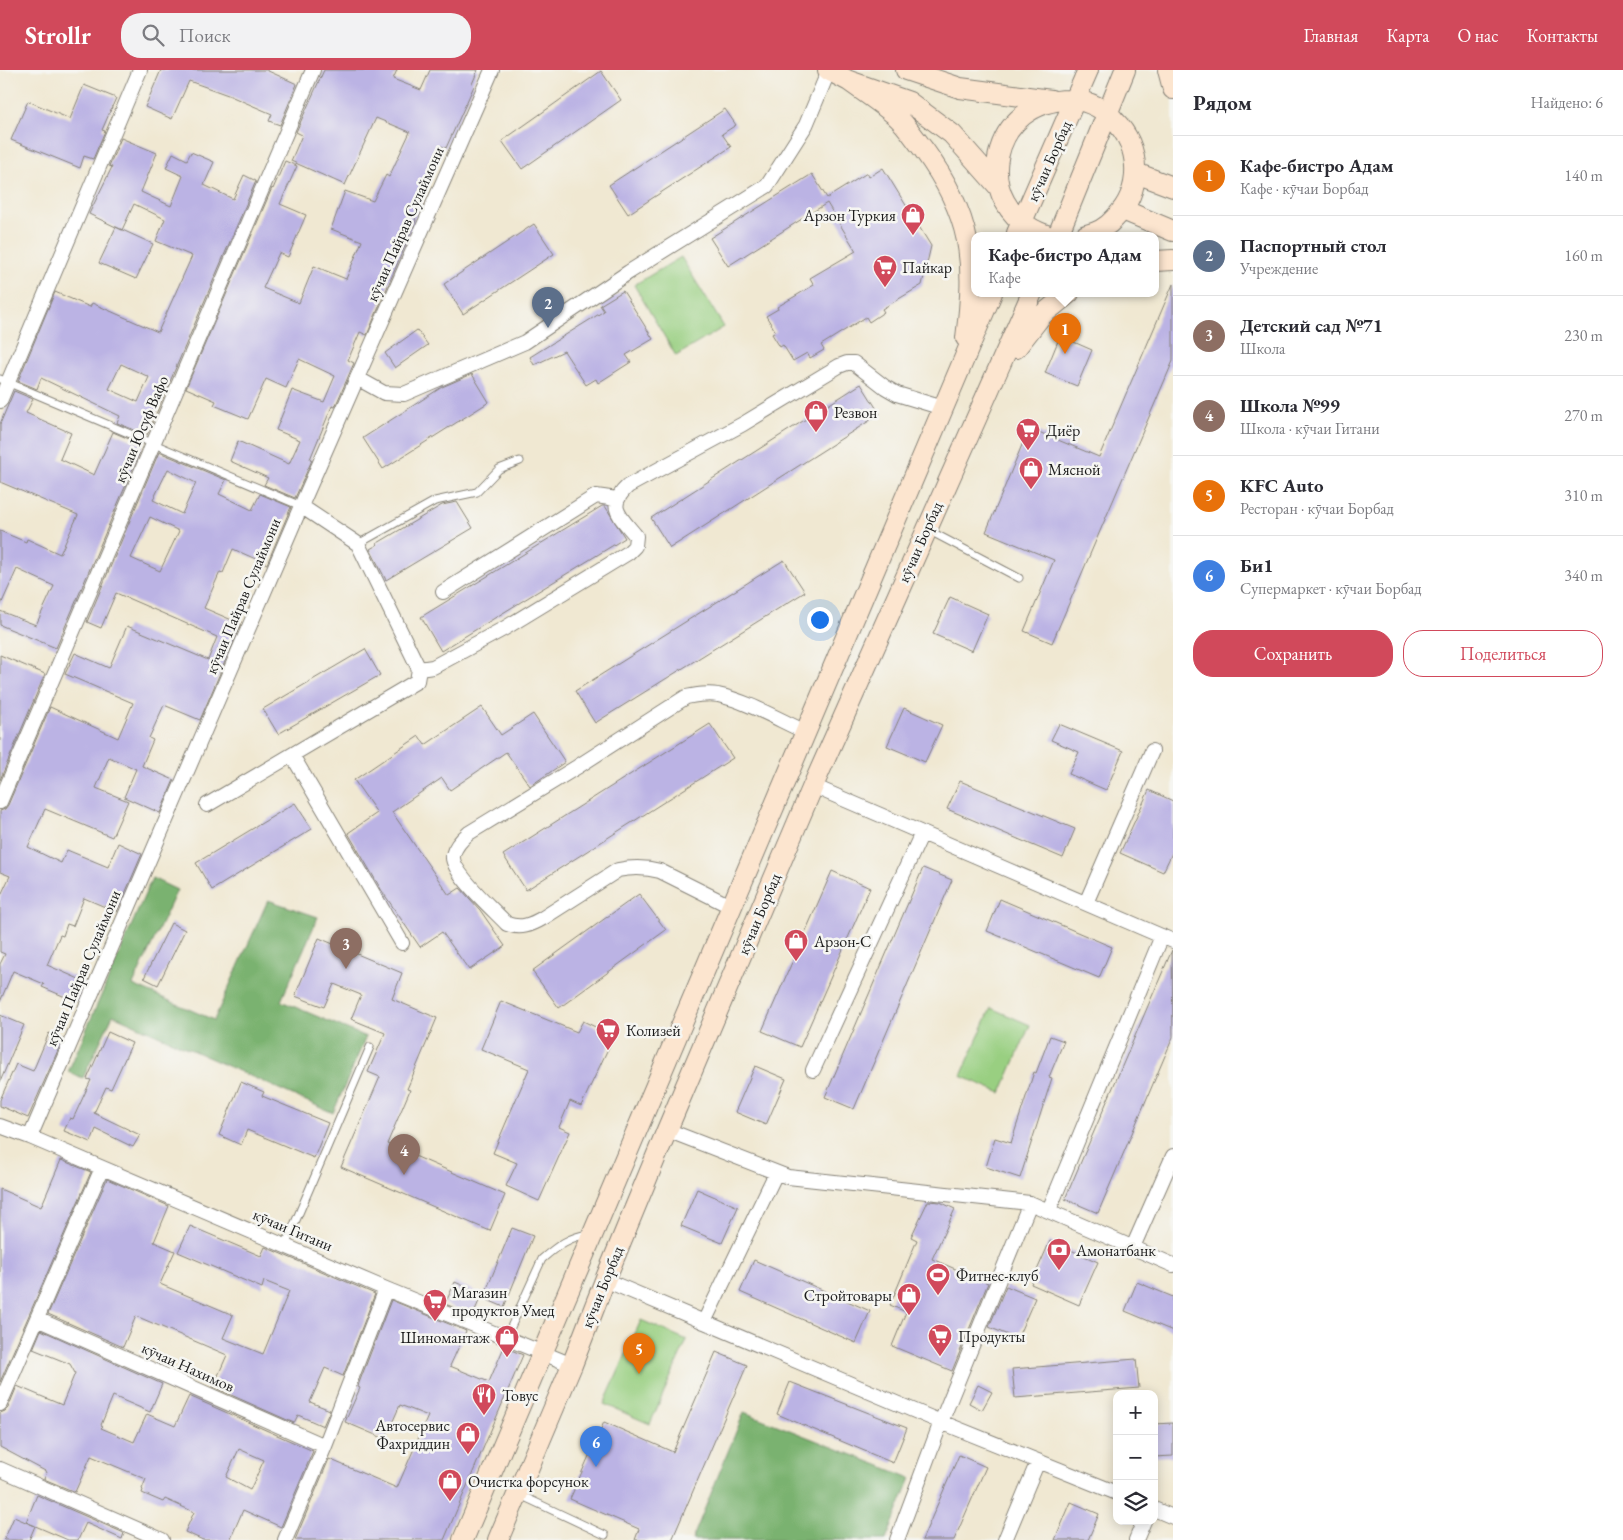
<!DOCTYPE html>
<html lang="ru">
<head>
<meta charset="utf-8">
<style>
  :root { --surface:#fff; --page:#f2f2f3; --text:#2b2b33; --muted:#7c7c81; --line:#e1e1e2; --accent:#d1495b }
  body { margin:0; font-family:"EB Garamond",serif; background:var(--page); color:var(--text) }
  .controls { position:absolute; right:15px; bottom:15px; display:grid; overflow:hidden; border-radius:10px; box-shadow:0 2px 12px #0003 }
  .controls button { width:45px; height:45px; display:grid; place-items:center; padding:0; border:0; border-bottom:1px solid var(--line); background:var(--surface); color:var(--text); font:25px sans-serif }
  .you { position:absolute; left:819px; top:549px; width:18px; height:18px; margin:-12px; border:4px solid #fff; border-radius:50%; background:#1a73e8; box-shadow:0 0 0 8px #1a73e833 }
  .badge { display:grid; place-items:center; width:32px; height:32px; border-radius:50%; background:var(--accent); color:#fff; font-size:16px; font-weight:700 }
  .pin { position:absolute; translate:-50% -41px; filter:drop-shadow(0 1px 2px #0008) }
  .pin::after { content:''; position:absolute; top:26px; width:18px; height:15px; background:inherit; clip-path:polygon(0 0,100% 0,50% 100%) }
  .popup { position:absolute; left:971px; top:162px; width:188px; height:65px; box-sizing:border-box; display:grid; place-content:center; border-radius:10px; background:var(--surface); filter:drop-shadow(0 1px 4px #0005); font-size:16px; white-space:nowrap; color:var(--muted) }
  .popup b { font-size:19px; color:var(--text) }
  .popup::after { content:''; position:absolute; left:50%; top:100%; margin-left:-10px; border:10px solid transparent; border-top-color:var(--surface) }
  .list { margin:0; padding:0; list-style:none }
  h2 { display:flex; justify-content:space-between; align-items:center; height:65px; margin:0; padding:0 20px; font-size:21px }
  h2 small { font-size:16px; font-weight:400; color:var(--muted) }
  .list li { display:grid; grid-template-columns:32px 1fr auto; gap:15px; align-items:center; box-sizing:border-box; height:80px; padding:0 20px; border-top:1px solid var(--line) }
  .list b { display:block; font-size:19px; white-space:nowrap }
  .list p { margin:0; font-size:16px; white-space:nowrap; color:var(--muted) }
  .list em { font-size:16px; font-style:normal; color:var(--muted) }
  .actions { display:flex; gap:10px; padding:15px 20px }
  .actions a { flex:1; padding:11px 0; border:1px solid var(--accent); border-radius:20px; text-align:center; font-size:18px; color:var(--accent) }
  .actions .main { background:var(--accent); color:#fff }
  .icon { flex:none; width:28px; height:28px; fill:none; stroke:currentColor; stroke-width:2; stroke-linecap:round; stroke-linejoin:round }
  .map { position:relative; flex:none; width:1173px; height:1470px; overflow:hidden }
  header { display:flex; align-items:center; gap:30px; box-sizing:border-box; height:70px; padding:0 25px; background:var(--accent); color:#fff }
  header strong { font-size:24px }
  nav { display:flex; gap:28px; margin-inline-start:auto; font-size:18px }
  .search { width:350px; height:45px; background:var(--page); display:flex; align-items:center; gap:12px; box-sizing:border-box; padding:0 18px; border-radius:20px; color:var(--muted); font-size:19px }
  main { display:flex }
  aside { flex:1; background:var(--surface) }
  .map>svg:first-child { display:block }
</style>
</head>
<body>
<header>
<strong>Strollr</strong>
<div class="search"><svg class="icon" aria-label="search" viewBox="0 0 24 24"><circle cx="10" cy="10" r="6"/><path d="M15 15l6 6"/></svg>Поиск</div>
<nav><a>Главная</a><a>Карта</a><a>О нас</a><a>Контакты</a></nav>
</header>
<main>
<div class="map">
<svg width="1173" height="1470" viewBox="0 0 1173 1470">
  <rect width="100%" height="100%" fill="#f6f6f2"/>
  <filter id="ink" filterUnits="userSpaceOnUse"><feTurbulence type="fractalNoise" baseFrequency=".02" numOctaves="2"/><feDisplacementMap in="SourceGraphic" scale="10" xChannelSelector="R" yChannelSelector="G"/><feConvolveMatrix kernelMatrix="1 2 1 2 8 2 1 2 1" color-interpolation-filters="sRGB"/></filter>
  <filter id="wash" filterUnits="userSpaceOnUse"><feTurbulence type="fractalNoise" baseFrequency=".0096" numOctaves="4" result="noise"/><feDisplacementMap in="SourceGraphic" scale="20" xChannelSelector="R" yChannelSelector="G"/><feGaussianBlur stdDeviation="1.12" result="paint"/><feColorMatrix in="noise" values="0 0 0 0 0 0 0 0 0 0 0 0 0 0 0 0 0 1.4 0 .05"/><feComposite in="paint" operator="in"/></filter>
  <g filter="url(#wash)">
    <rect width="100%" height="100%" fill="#f0e8d2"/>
    <path fill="#99cf81" stroke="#5a764e" d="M681 187 724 257 676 286 634 215Z
      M991 938 1030 955 1001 1023 961 1006Z
      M641 1250 687 1270 650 1354 604 1334Z"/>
    <path fill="#7ab26f" stroke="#4b6746" d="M152 808 177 820 133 915 214 950 268 830 318 847 281 931 366 967 333 1043 113 945 83 1008 68 1002Z
      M744 1342 911 1408 886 1470H692Z"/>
    <g id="blocks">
      <path fill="#bbb3e4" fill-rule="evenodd" d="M161 0H266L297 14 280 55 269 51 272 44 228 25 189 11 172 49 145 37Z
        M324 0H397L393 9 421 20 430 0H478L472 14 474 16 446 78 441 76 420 119 427 122 415 149 416 150 367 265 360 262 348 290 354 293 335 337 332 336 310 389 312 390 295 428 264 415 268 408 230 391 238 371 289 394 300 370 276 360 292 320 324 332 335 306 299 289 286 318 266 309 248 349 214 335 216 331 186 318 272 118 273 119 285 91 297 96 280 134 306 145 288 187 279 183 263 218 299 233 314 196 346 209 362 171 331 159 345 121 373 131 386 105 389 107 410 62 376 48 345 115 291 91 302 65 296 62Z
        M601 1 621 30 522 99 502 71Z
        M84 15 116 28 102 60 105 61 93 89 84 86 80 98 11 70 28 31 70 49Z
        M725 39 736 55 722 64 731 77 628 144 609 115Z
        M121 68 157 83 141 122 171 136 183 106 166 98 173 83 187 90 191 82 214 92 204 115 233 129 244 105 256 111 147 365 117 353 120 346 41 308 37 319 18 311 55 222 90 237 92 233 158 262 192 186 156 171 165 149 134 134 122 160 89 144 112 97 109 96ZM121 294 149 307 138 332 109 319Z
        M883 98 931 176 922 215 882 239 884 242 869 252 866 247 821 275 824 280 810 288 807 283 793 291 783 275 780 277 772 264 776 262 766 246 778 239 777 237 814 215 810 208 856 181 827 133 728 196 710 168 812 104 827 128 867 103 869 107Z
        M534 154 554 184 463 244 444 214Z
        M116 157 153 174 136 209 99 193Z
        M1173 214V291L1052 573 1024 561 1054 490 986 462 1029 358 1099 387Z
        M623 221 653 269 626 285 631 292 598 313 596 309 586 315 564 281 534 295 530 287 604 241 600 235Z
        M417 260 428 275 395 298 385 283Z
        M1060 266 1092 280 1077 316 1045 303Z
        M472 304 489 332 383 399 363 368 442 317Z
        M861 314 880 344 670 478 651 448Z
        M14 321 33 329 26 343 71 363 60 389 94 405 113 362 143 375 56 578 0 555V541L36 555 54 516 17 499 0 537V461L26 472 27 469 60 484 78 445 0 412V354Z
        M159 382 226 410 219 424 252 440 260 424 291 437 267 494 233 479 223 503 220 502 204 538 241 554 200 650 164 635 149 668 153 670 142 696 174 710 160 743 124 727 136 699 109 687 96 718 128 731 112 767 45 739 28 777 61 793 67 780 108 797 118 773 142 784 117 842 84 828 73 856 67 854 63 866 60 865 47 895 86 912 77 932 42 917 44 914 13 901 0 932V894L5 884 0 882V827L10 806 0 802V741L5 739 8 735 50 637 118 668 133 633 65 604 75 583 109 598 127 556 208 590 217 567 116 523 101 558 87 552ZM168 399 196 413 182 444 153 430ZM150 447 179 461 160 501 131 488Z
        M457 432 473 458 386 510 370 479 377 475 376 474 442 435Z
        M602 436H605L625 468 441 581 421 547Z
        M784 490 805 522 595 653 575 621Z
        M950 527 988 544 972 581 933 564Z
        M365 579 380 605 278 664 263 639Z
        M0 585 45 604 0 710Z
        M482 637 501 665 533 644 565 692 530 716 506 682 450 720 442 708 392 742 449 825 460 818 480 840 505 876 469 900 442 862 420 877 382 821 348 763 377 743 354 710 419 666 425 675Z
        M904 638 942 655 925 692 887 676Z
        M710 654 733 688 526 820 503 785Z
        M1059 654 1123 681 1106 720 1069 704 1079 682 1051 670Z
        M960 711 1075 759 1063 788 947 739Z
        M1149 720 1173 731V781L1163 802 1120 783Z
        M295 733 312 759 212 820 196 793Z
        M923 798 952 810 854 1039 825 1027Z
        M832 801 870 818 800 977 762 961Z
        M639 824 666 860 559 938 532 901Z
        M1000 829 1112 877 1099 908 987 861Z
        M171 853 185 860 158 915 144 908Z
        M319 868 402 903 392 929 437 948 407 1019 410 1020 387 1074 505 1125 490 1161 341 1097 380 1007 368 1002 385 963 351 949 361 925 334 914 324 937 295 926Z
        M1172 880 1173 967 1098 1143 1065 1129Z
        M501 931 577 962 583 951 614 966 581 1036 570 1031 559 1057 570 1062 539 1131 506 1116 517 1093 493 1083 529 999 481 979Z
        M0 945 24 955 0 1012Z
        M108 962 132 973 111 1019 106 1017 94 1043 140 1065 133 1077 96 1059 91 1072 64 1061 70 1048 73 1049 91 1010 87 1009Z
        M49 963 63 969 28 1048 0 1036V1030L16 994 33 1001Z
        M1050 966 1064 971 1049 1007 1052 1008 1020 1108 986 1097 995 1068 1011 1073 1034 1002 1036 1003Z
        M755 996 786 1009 766 1055 735 1042Z
        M241 1012 264 1022 262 1026 328 1053 314 1088 247 1060 241 1075 219 1065Z
        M61 1090 91 1102 0 1312V1119L41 1137Z
        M107 1109 169 1136 154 1172 175 1181 160 1214 233 1245 223 1268 263 1284 289 1221 264 1211 262 1218 178 1182 190 1156 261 1186 265 1177 375 1224 343 1306 325 1298 310 1332 330 1340 323 1356 298 1345 294 1353 213 1317 227 1285 136 1246 123 1277 48 1244Z
        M697 1119 738 1137 722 1173 681 1156Z
        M928 1131 940 1132 955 1139 932 1189 988 1213 952 1301 892 1276 906 1242 890 1235 917 1170 911 1167Z
        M512 1158 533 1166 504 1237 483 1228Z
        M1050 1171 1098 1192 1079 1235 1031 1214Z
        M754 1190 870 1241 856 1273 740 1222Z
        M455 1212 482 1224 473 1245 445 1234Z
        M1137 1212 1173 1227V1261L1125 1241Z
        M1006 1216 1035 1228 1017 1269 989 1257Z
        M391 1230 466 1261 450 1296 489 1312 504 1277 523 1285 444 1470H295L329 1389 397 1418 428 1346 400 1335 385 1369 345 1352 360 1318 358 1317 359 1313Z
        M41 1260 162 1314 150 1342 113 1326 101 1355 103 1356 101 1358 134 1372 147 1344 175 1356 189 1326 313 1381 281 1457 243 1440 230 1470H203L185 1462 194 1442 165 1429 163 1432 142 1423 143 1420 142 1419 146 1409 91 1386 75 1422 44 1409 47 1402 0 1377V1343L5 1341 8 1338 17 1316 62 1335 75 1303 70 1294 33 1279ZM239 1379 264 1390 250 1420 226 1407Z
        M716 1282 747 1295 672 1470H635L639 1459 570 1429 604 1352 673 1382Z
        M1136 1289 1139 1318 1015 1328 1012 1299Z
        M790 1312 907 1358 893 1393 777 1344Z
        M978 1315 992 1322 982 1340 969 1333Z
        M1173 1353V1386L1154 1387V1354Z
        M959 1385 986 1397 954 1470H922Z
        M37 1425 124 1463 122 1469 86 1453 78 1470H68L26 1452Z
        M1071 1432 1099 1444 1088 1470H1055Z
        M14 1447 35 1456 29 1470H4Z"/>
    </g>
  </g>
  <g filter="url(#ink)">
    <use href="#blocks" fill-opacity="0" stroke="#868277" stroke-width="1"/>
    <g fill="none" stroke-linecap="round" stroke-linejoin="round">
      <defs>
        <path id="lane" d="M0 309 301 436
          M928 460 1019 508
          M358 474 435 431 477 422 499 399 520 391
          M285 1176 370 977
          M506 1268 542 1189C557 1176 570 1166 590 1164
          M518 1424 605 1465"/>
        <path id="street" d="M357 308 384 323 404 324 525 272 629 202 767 116 806 55 829 0
          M0 331 140 0
          M443 522 596 426 617 429
          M419 599 433 597 505 558 628 483 635 476 636 466C621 447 605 437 628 416L743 354 839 296 847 293H854L885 317 897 324 943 338
          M292 685 402 873
          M813 716 1173 871
          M0 732 313 0
          M207 735 417 611 419 599 358 474 301 436
          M1086 833 1152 681
          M732 837 660 801C645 797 633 797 618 800L543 848C531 855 521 859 507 854 495 841 450 802 453 785 455 776 462 769 469 763L577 697 686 627C697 625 707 623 718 625 747 631 779 650 806 662
          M813 1000 922 763
          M0 1056 30 1067 386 1219 572 1295
          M667 1060 788 1107 1030 1133 1173 1195
          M30 1067 301 436 492 0
          M1049 1140 1162 866
          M1133 1177 1173 1086
          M605 1210 941 1352 1117 1423
          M37 1249 325 1376
          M704 1252 776 1103
          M0 1334 102 1098
          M0 1399 162 1470
          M1154 1439 1173 1447
          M285 1470 325 1376 386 1219
          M897 1470 941 1352 1030 1133
          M1005 1470 1038 1391
          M1136 1470 1144 1451"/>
        <path id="secondary" d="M828 0 849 11 909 32 952 64 998 116
          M906 0 960 18 1051 30
          M1168 0 1173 19
          M849 11C864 22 880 32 895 45 906 54 915 69 924 80 972 146 976 190 966 268
          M1136 103 1173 117
          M1123 140 1173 161
          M1017 163 1088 0
          M1046 165C966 137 990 26 1074 30 1089 31 1104 39 1114 50 1141 77 1143 120 1115 148 1108 156 1097 163 1086 165
          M1058 165 1125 0
          M1155 191 1173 190
          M1016 278 1041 246 1069 223
          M463 1470 992 223
          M498 1470 572 1295 605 1210 667 1060 813 716 1032 223"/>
      </defs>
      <use href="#lane" stroke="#868277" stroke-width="9"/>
      <use href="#street" stroke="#868277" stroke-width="16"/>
      <use href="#secondary" stroke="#868277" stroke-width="22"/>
      <use href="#lane" stroke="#fff" stroke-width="7"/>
      <use href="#street" stroke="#fff" stroke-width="14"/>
      <use href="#secondary" stroke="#fce5cf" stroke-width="20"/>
    </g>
  </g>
  <defs>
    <symbol id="shop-pin" viewBox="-11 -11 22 30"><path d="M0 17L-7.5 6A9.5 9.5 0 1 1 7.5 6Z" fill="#d1495b" stroke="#f6f6f2"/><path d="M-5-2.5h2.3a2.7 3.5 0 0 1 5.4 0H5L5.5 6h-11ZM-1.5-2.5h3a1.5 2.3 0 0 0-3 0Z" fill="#fff"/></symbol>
    <symbol id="supermarket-pin" viewBox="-11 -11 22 30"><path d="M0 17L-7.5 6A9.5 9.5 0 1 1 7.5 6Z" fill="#d1495b" stroke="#f6f6f2"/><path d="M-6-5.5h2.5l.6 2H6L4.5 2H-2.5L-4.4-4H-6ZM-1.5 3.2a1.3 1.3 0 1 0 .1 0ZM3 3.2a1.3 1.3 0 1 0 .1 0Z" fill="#fff"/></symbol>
    <symbol id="bank-pin" viewBox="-11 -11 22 30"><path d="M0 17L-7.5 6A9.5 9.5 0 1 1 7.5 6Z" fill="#d1495b" stroke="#f6f6f2"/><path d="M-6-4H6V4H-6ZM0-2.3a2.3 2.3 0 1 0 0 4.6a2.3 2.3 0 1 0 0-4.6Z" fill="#fff"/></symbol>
    <symbol id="stadium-pin" viewBox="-11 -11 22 30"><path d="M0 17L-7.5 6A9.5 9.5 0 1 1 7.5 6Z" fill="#d1495b" stroke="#f6f6f2"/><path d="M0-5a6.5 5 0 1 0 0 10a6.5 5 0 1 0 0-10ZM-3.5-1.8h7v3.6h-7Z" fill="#fff"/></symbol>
    <symbol id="restaurant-pin" viewBox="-11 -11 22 30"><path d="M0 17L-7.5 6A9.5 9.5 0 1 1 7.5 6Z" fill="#d1495b" stroke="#f6f6f2"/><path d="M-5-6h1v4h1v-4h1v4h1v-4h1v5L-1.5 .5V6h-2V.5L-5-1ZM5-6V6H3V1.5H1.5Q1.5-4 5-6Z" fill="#fff"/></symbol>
  </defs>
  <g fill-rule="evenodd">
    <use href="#shop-pin" x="899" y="131" width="28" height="38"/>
    <use href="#supermarket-pin" x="871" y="183" width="28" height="38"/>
    <use href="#shop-pin" x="802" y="328" width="28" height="38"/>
    <use href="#supermarket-pin" x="1014" y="346" width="28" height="38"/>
    <use href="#shop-pin" x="1017" y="385" width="28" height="38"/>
    <use href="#shop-pin" x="782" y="857" width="28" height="38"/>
    <use href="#supermarket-pin" x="594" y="946" width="28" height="38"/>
    <use href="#bank-pin" x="1045" y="1166" width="28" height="38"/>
    <use href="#stadium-pin" x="924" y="1191" width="28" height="38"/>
    <use href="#shop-pin" x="895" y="1211" width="28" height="38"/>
    <use href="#supermarket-pin" x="421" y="1217" width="28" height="38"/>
    <use href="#supermarket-pin" x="926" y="1252" width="28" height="38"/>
    <use href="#shop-pin" x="493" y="1253" width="28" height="38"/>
    <use href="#restaurant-pin" x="470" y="1311" width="28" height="38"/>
    <use href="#shop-pin" x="454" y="1350" width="28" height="38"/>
    <use href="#shop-pin" x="436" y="1397" width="28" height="38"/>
  </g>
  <g text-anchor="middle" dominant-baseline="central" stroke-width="5" stroke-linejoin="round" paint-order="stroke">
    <g font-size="16" fill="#1c1c1c" stroke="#f6f6f2">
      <text transform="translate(1049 91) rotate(-66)">кӯчаи Борбад</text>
      <text transform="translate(405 154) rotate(-66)">кӯчаи Пайрав Сулаймони</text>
      <text transform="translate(141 359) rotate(-67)">кӯчаи Юсуф Вафо</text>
      <text transform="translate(920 472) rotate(-66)">кӯчаи Борбад</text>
      <text transform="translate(243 526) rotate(-67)">кӯчаи Пайрав Сулаймони</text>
      <text transform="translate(759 844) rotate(-67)">кӯчаи Борбад</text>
      <text transform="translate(83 898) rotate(-67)">кӯчаи Пайрав Сулаймони</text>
      <text transform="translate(293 1160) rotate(23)">кӯчаи Гитани</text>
      <text transform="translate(602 1217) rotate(-68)">кӯчаи Борбад</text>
      <text transform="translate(188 1297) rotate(24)">кӯчаи Нахимов</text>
    </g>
    <g font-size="16" fill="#1c1c1c" stroke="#f6f6f2" text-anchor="start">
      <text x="896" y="145" text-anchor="end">Арзон Туркия</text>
      <text x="902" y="197">Пайкар</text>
      <text x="834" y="342">Резвон</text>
      <text x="1046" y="360">Диëр</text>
      <text x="1048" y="399">Мясной</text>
      <text x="814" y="871">Арзон-С</text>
      <text x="626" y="960">Колизей</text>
      <text x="1076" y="1180">Амонатбанк</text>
      <text x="956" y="1205">Фитнес-клуб</text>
      <text x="452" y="1222">Магазин<tspan x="452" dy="18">продуктов Умед</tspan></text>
      <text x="892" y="1225" text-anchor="end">Стройтовары</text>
      <text x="958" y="1266">Продукты</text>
      <text x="490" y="1267" text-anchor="end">Шиномантаж</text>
      <text x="502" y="1325">Товус</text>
      <text x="450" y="1355" text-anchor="end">Автосервис<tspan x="450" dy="18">Фахриддин</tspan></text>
      <text x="468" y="1411">Очистка форсунок</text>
    </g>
  </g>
</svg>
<div class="controls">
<button>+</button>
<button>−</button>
<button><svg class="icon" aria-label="layers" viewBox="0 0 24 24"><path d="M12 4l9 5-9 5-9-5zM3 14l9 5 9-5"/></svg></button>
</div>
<div class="you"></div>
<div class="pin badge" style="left:1065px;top:284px;background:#e8710a">1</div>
<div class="popup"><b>Кафе-бистро Адам</b>Кафе</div>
<div class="pin badge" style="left:548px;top:258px;background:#5c6f8a">2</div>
<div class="pin badge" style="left:346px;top:899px;background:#8d6e63">3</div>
<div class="pin badge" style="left:404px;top:1105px;background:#8d6e63">4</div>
<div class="pin badge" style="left:639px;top:1304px;background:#e8710a">5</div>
<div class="pin badge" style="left:596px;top:1397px;background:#3f7fe0">6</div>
</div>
<aside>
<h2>Рядом<small>Найдено: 6</small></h2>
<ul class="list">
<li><span class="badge" style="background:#e8710a">1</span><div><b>Кафе-бистро Адам</b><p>Кафе · кӯчаи Борбад</p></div><em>140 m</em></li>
<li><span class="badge" style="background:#5c6f8a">2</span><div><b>Паспортный стол</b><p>Учреждение</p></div><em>160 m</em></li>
<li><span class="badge" style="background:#8d6e63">3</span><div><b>Детский сад №71</b><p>Школа</p></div><em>230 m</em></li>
<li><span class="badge" style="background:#8d6e63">4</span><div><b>Школа №99</b><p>Школа · кӯчаи Гитани</p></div><em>270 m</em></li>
<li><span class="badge" style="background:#e8710a">5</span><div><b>KFC Auto</b><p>Ресторан · кӯчаи Борбад</p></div><em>310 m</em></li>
<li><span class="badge" style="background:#3f7fe0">6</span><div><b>Би1</b><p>Супермаркет · кӯчаи Борбад</p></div><em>340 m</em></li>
</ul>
<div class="actions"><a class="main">Сохранить</a><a>Поделиться</a></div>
</aside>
</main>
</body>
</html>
